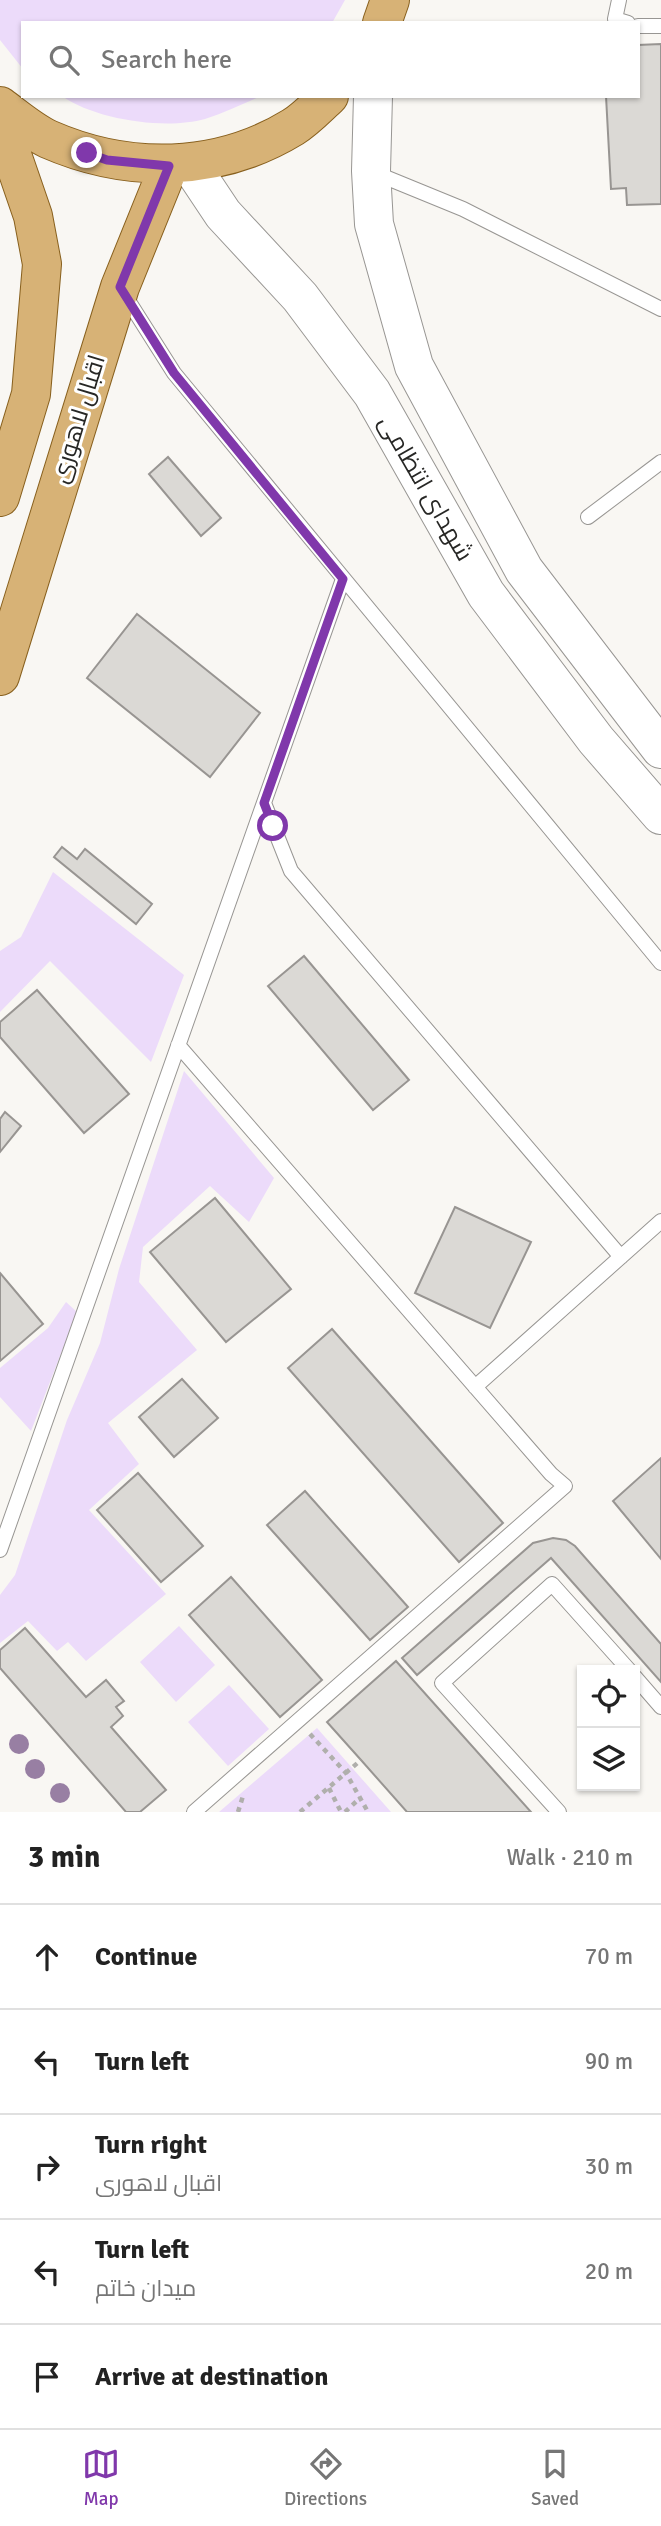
<!DOCTYPE html>
<html lang="en">
<head>
<meta charset="utf-8">
<style>
  :root { --surface:#fff; --page:#f2f2f2; --text:#222; --muted:#767676; --line:#e0e0e0; --accent:#8038ab }
  body { margin:0; font-family:Signika,Cairo,sans-serif; background:var(--page); color:var(--text) }
  .controls { position:absolute; right:21px; bottom:21px; display:grid; overflow:hidden; border-radius:0px; box-shadow:0 2px 5px #0004 }
  .controls button { width:63px; height:63px; display:grid; place-items:center; padding:0; border:0; border-bottom:2px solid var(--line); background:var(--surface); color:var(--text); font:35px sans-serif }
  .stop { position:absolute; width:21px; height:21px; margin:-16px; border:5px solid #8038ab; border-radius:50%; background:#fff }
  .stop.end { background:#8038ab; border-color:#fff; box-shadow:0 2px 7px #0008 }
  .list { margin:0; padding:0; list-style:none }
  h2 { display:flex; justify-content:space-between; align-items:center; height:91px; margin:0; padding:0 28px; font-size:30px }
  h2 small { font-size:23px; font-weight:400; color:var(--muted) }
  .list li { display:grid; grid-template-columns:46px 1fr auto; gap:21px; align-items:center; box-sizing:border-box; height:105px; padding:0 28px; border-top:2px solid var(--line) }
  .list b { display:block; font-size:26px; white-space:nowrap }
  .list p { margin:0; font-size:23px; white-space:nowrap; color:var(--muted) }
  .list em { font-size:23px; font-style:normal; color:var(--muted) }
  .icon { flex:none; width:38px; height:38px; fill:none; stroke:currentColor; stroke-width:2; stroke-linecap:round; stroke-linejoin:round }
  .map { position:relative; flex:none; width:661px; height:1812px; overflow:hidden }
  .search { position:absolute; background:var(--surface); box-shadow:0 2px 5px #0004; left:21px; right:21px; top:21px; height:77px; display:flex; align-items:center; gap:18px; box-sizing:border-box; padding:0 24px; border-radius:0px; color:var(--muted); font-size:26px }
  .sheet { height:616px; background:var(--surface) }
  nav { display:flex; justify-content:space-around; align-items:center; box-sizing:border-box; height:98px; border-top:2px solid var(--line); background:var(--surface); font-size:19px; color:var(--muted) }
  nav a { display:grid; justify-items:center; gap:4px }
  nav .on { color:var(--accent) }
  .map>svg:first-child { display:block }
</style>
</head>
<body>
<div class="map">
<svg width="661" height="1812" viewBox="0 0 661 1812">
  <rect width="100%" height="100%" fill="#f9f7f3"/>
  <path fill="#ecdbfa" d="M0 0H345L332 23H23V69L0 40Z
    M62 96H261C243 104 224 113 205 119 166 130 96 120 62 96Z
    M53 872 184 975 151 1062 50 961 0 1012V951L21 937Z
    M184 1071 274 1178 249 1222 210 1186 143 1247 139 1282 197 1350 108 1423 139 1464 89 1510 166 1594 86 1661 68 1642 57 1651 28 1621 0 1643V1595L15 1575 67 1420 100 1343 119 1269Z
    M66 1302 77 1312 31 1431 0 1397V1368L48 1328Z
    M179 1626 215 1665 176 1702 140 1662Z
    M229 1685 269 1729 228 1766 188 1722Z
    M317 1728 391 1812H219Z"/>
  <path fill="#dbd9d5" stroke="#989592" stroke-width="2" d="M661 44V204L627 205 626 188 611 189 606 96H638V45Z
    M168 457 221 518 201 536 149 474Z
    M137 614 260 713 210 777 87 678Z
    M62 847 77 859 85 849 152 904 136 924 54 857Z
    M304 956 409 1080 373 1110 268 986Z
    M37 990 129 1094 84 1133 0 1037V1022Z
    M5 1112 21 1126 0 1152V1119Z
    M215 1198 291 1289 226 1342 150 1252Z
    M455 1207 531 1242 490 1328 415 1293Z
    M0 1273 43 1324 0 1361Z
    M332 1329 503 1523 459 1562 288 1368Z
    M182 1379 218 1418 174 1457 139 1417Z
    M661 1458V1559L613 1501Z
    M138 1473 203 1546 161 1582 97 1510Z
    M305 1491 408 1607 370 1640 267 1525Z
    M553 1538 566 1540 575 1546 661 1644V1682L551 1558 417 1675 402 1658 533 1543Z
    M231 1577 322 1680 280 1717 189 1615Z
    M25 1628 86 1697 106 1680 124 1701 116 1707 123 1716 111 1727 166 1790 140 1812H126L0 1668V1650Z
    M396 1661 531 1812H407L361 1760 327 1722Z"/>
  <g fill="none" stroke-linecap="round" stroke-linejoin="round">
    <defs>
      <path id="lane" d="M619 0 615 19 628 23
        M638 26H661
        M375 173 463 209 661 309
        M124 294 174 373 661 963
        M588 517 661 462
        M264 803 291 871 621 1257
        M178 1045 551 1474 565 1486 194 1812
        M475 1387 661 1221
        M0 1550 343 579
        M635 1677 661 1707
        M559 1812 442 1683 552 1584 629 1670"/>
      <path id="secondary" d="M373 96 371 171 374 224 414 366 524 570 661 749
        M189 163 223 214 300 297 372 393 486 594 596 740 661 815"/>
      <path id="primary" d="M382 23 390 0
        M0 106C15 117 31 131 48 139 128 174 218 173 293 127 306 119 318 106 329 96
        M0 120 33 216 42 264 31 394 0 497
        M0 676 120 287 169 166"/>
    </defs>
    <use href="#lane" stroke="#989693" stroke-width="16"/>
    <use href="#secondary" stroke="#989693" stroke-width="40"/>
    <use href="#primary" stroke="#88601e" stroke-width="40"/>
    <path stroke="#b0afac" stroke-width="4.5" stroke-dasharray="5 5" stroke-linecap="butt" d="M310 1734 346 1773 368 1812
      M329 1788 341 1812
      M238 1812 243 1796
      M300 1812 361 1760
      M345 1812 360 1798"/>
    <use href="#lane" stroke="#fff" stroke-width="14"/>
    <use href="#secondary" stroke="#fff" stroke-width="38"/>
    <use href="#primary" stroke="#d7b276" stroke-width="38"/>
  </g>
  <g fill="#987fa3">
    <circle cx="19" cy="1744" r="10"/>
    <circle cx="35" cy="1769" r="10"/>
    <circle cx="60" cy="1793" r="10"/>
  </g>
  <g fill="none" stroke-linecap="round" stroke-linejoin="round">
    <path stroke="#8038ab" stroke-width="9" d="M87 153 107 160 169 166 120 287 174 373 343 579 264 803 273 826"/>
  </g>
  <g text-anchor="middle" dominant-baseline="central" stroke-width="6" stroke-linejoin="round" paint-order="stroke">
    <g font-size="24" fill="#272725" stroke="#fff">
      <text transform="translate(78 419) rotate(-73)">اقبال لاهوری</text>
      <text transform="translate(426 488) rotate(60)">شهدای انتظامی</text>
    </g>
  </g>
</svg>
<div class="controls">
<button><svg class="icon" aria-label="locate" viewBox="0 0 24 24"><circle cx="12" cy="12" r="6"/><path d="M12 2v4M12 18v4M2 12h4M18 12h4"/></svg></button>
<button><svg class="icon" aria-label="layers" viewBox="0 0 24 24"><path d="M12 4l9 5-9 5-9-5zM3 14l9 5 9-5"/></svg></button>
</div>
<div class="stop" style="left:273px;top:826px"></div>
<div class="stop end" style="left:87px;top:153px"></div>
<div class="search"><svg class="icon" aria-label="search" viewBox="0 0 24 24"><circle cx="10" cy="10" r="6"/><path d="M15 15l6 6"/></svg>Search here</div>
</div>
<section class="sheet">
<h2>3 min<small>Walk · 210 m</small></h2>
<ul class="list">
<li><svg class="icon" aria-label="ahead" viewBox="0 0 24 24"><path d="M12 20V5M6 11l6-6 6 6"/></svg><div><b>Continue</b></div><em>70 m</em></li>
<li><svg class="icon" aria-label="left" viewBox="0 0 24 24"><path d="M17 20v-9H6M10 6l-5 5 5 5"/></svg><div><b>Turn left</b></div><em>90 m</em></li>
<li><svg class="icon" aria-label="right" viewBox="0 0 24 24"><path d="M7 20v-9h11M14 6l5 5-5 5"/></svg><div><b>Turn right</b><p>اقبال لاهوری</p></div><em>30 m</em></li>
<li><svg class="icon" aria-label="left" viewBox="0 0 24 24"><path d="M17 20v-9H6M10 6l-5 5 5 5"/></svg><div><b>Turn left</b><p>میدان خاتم</p></div><em>20 m</em></li>
<li><svg class="icon" aria-label="arrive" viewBox="0 0 24 24"><path d="M6 21V4h12l-3 4 3 4H6"/></svg><div><b>Arrive at destination</b></div></li>
</ul>
</section>
<nav>
<a class="on"><svg class="icon" aria-label="map" viewBox="0 0 24 24"><path d="M3 6l6-2 6 2 6-2v14l-6 2-6-2-6 2zM9 4v14M15 6v14"/></svg>Map</a>
<a><svg class="icon" aria-label="directions" viewBox="0 0 24 24"><path d="M12 3l9 9-9 9-9-9zM9 14v-3h6M13 9l2 2-2 2"/></svg>Directions</a>
<a><svg class="icon" aria-label="saved" viewBox="0 0 24 24"><path d="M7 4h10v16l-5-4-5 4z"/></svg>Saved</a>
</nav>
</body>
</html>
